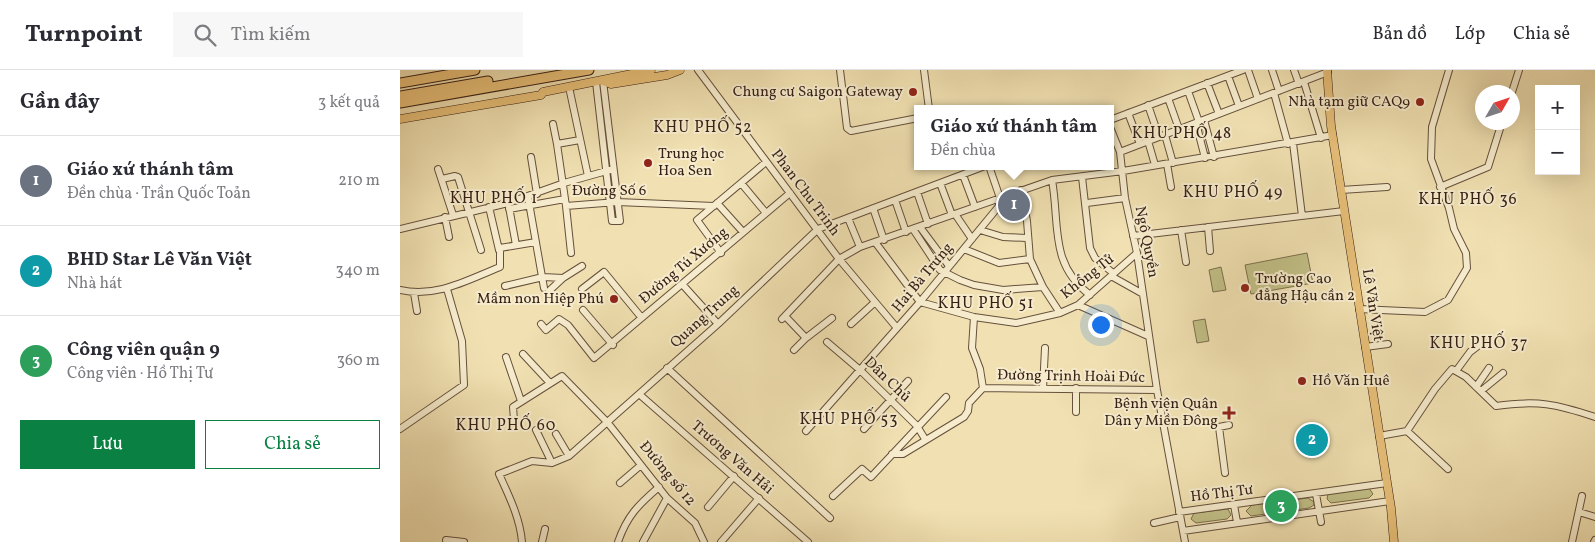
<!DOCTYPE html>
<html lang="vi">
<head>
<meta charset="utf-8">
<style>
  :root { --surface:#fff; --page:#f7f7f7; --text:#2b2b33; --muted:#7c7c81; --line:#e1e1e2; --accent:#0b8043 }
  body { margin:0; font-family:Vollkorn,serif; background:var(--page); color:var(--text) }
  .controls { position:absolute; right:15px; top:15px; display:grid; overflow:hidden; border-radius:0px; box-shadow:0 5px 20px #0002 }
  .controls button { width:45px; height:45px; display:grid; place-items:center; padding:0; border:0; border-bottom:1px solid var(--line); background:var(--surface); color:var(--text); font:25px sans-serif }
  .compass { position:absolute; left:1075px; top:15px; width:45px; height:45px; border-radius:50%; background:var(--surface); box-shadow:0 5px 20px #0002; rotate:51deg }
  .you { position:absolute; left:700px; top:254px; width:18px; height:18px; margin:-12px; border:4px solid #fff; border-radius:50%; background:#1a73e8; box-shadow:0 0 0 8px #1a73e833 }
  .badge { display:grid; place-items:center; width:32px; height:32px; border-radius:50%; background:var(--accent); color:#fff; font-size:16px; font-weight:700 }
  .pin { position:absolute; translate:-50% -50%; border:2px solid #fff; box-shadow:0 1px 5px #0006 }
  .popup { position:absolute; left:514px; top:35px; width:200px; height:65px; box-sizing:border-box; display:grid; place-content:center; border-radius:0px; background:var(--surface); filter:drop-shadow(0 1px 4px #0005); font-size:16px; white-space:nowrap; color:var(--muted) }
  .popup b { font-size:19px; color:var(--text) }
  .popup::after { content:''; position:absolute; left:50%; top:100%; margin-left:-10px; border:10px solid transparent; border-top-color:var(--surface) }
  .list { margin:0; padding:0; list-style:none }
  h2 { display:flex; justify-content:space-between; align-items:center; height:65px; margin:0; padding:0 20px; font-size:21px }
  h2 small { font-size:16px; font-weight:400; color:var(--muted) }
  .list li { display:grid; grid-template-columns:32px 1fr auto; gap:15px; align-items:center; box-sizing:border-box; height:90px; padding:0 20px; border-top:1px solid var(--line) }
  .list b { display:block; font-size:19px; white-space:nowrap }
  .list p { margin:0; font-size:16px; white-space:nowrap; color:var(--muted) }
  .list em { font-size:16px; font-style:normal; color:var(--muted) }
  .actions { display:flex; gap:10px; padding:15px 20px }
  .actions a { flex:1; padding:11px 0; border:1px solid var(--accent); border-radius:0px; text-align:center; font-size:18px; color:var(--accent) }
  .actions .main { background:var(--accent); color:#fff }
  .icon { flex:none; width:28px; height:28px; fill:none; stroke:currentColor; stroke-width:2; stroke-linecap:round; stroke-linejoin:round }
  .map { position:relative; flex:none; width:1195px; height:472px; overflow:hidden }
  header { display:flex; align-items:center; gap:30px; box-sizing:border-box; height:70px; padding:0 25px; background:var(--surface); border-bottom:1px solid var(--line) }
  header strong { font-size:24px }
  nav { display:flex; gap:28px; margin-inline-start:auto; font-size:18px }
  .search { width:350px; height:45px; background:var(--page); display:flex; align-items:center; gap:12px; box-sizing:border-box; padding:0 18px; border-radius:0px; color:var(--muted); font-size:19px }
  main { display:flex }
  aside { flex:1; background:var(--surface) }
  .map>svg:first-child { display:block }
</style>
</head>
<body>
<header>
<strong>Turnpoint</strong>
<div class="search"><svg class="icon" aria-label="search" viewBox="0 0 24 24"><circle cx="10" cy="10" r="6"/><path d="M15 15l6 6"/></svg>Tìm kiếm</div>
<nav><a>Bản đồ</a><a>Lớp</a><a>Chia sẻ</a></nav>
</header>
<main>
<aside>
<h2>Gần đây<small>3 kết quả</small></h2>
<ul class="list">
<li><span class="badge" style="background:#6b7280">1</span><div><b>Giáo xứ thánh tâm</b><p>Đền chùa · Trần Quốc Toản</p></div><em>210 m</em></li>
<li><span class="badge" style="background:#0f9aa8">2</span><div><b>BHD Star Lê Văn Việt</b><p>Nhà hát</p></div><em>340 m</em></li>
<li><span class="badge" style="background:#2e9e5b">3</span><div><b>Công viên quận 9</b><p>Công viên · Hồ Thị Tư</p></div><em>360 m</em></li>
</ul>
<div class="actions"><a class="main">Lưu</a><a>Chia sẻ</a></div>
</aside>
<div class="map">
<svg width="1195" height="472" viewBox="0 0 1195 472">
  <rect width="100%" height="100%" fill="#f1e1b2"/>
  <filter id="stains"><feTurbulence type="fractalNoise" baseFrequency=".004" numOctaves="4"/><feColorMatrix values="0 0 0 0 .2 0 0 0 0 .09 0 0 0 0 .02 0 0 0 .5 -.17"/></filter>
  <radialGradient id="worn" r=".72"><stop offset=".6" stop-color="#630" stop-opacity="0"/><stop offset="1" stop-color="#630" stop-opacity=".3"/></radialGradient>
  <path fill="#c2c087" stroke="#7c704e" d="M907 183 913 213 851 224 845 195Z
    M821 197 826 220 813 222 809 200Z
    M805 249 809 271 797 273 793 251Z
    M969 418 973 424 969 428 931 433 927 429 928 424Z
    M908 428 914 432V435L909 438 851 446 846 441 852 435Z
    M828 439 831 445 827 449 796 453 791 449 794 443Z"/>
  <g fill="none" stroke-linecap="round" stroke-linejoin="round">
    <defs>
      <path id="minor" d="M298 0 439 189 497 258
        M440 0 447 58 451 61 518 48
        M524 0 529 39
        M848 0 858 29
        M872 0 879 21
        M894 0 899 14
        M828 6 839 36
        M196 12 212 151H220L203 11
        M904 12 921 68
        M807 13 819 44
        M169 17 188 106
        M788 21 799 52
        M1112 22 1119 0
        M874 23 888 74
        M768 28 779 59
        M748 35 759 67
        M728 43 740 74
        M710 50 843 0
        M804 50 814 87
        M796 53 805 88
        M153 54 157 74
        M710 57 720 82 725 128 737 183 757 320 785 472
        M765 65 773 93
        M748 71 755 95
        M893 73 902 146
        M720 82 928 2
        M131 87 137 124
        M767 94 771 117
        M38 99 53 145
        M563 105 575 137
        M682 107 690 178 695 188 713 203
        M42 109 55 106 58 107 81 180
        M652 110C660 155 649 194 690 225
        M341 113 366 143
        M540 113 552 145
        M1040 117 1088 97 1102 52
        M621 120 627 151 630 189 643 217 660 243
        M941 120 987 117
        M517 122 528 154
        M128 127 144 218
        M165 129 157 74 180 70
        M495 130 506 162
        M317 133 343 162
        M687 133 725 128
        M166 136 171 183
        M599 136 614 141 626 140
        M89 137 99 180
        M109 137 116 175
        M473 138 484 170
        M109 139 165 129 166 136 217 132 314 136
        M555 144 572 169
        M45 147 49 167
        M448 148 460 177
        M520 157 549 196
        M808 157 810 181
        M0 159 108 133 164 113 210 100
        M513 159 540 200 560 210 574 215 603 220 643 217
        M580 160 603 167 627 168
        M781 160 786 192
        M733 166 944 141
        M475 172 520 232 574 247 616 253 660 243 678 235 737 183
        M564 179 599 193 630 189
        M321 183 297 150 366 92
        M711 206 743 224
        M282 214 318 254
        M105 216 143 207 163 208 182 196
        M182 219 204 202 241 247
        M0 220C37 228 67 210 100 197V178L136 172
        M149 221 163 208
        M14 223 17 241
        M678 235 748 266
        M959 239 1025 242 1048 230 1067 198 1066 183 1054 159 1049 138 1031 89 1032 57 1049 0
        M183 240 213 275
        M385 246 406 268 394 280
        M574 247 572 278 580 299 583 318
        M382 249 439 189 460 177 652 110 723 101 933 65
        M141 254 146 260 159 249 168 255 194 288 390 123
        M451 254 474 233
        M406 268 432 248
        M427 272 460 300 517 356 525 369
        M965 277 988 274
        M123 284 150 313
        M106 287 121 331
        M267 298 430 448
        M1056 301 1070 282 1083 272
        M1076 317 1089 298
        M643 319 645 278
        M1081 321 1103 303
        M239 324 408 472
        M676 342V318
        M114 350 113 337 162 306 208 353 267 428 295 453 304 472
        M0 359 64 315 62 271 47 219
        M464 359 508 311
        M136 360 152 393
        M406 361 520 232 599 136 600 128 589 96
        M1007 361 1048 399
        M156 364 169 386
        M979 366 1007 361 1035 319 1052 299 1066 307 1096 336C1138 330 1156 334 1195 347
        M492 384H503L564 347 568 341 569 333 583 318 757 320
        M825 403 819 357 829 355
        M220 413 241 395
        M916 424 921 452
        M433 426 462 399 471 407 546 327
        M834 435 837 452
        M308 437 334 406
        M779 442 987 413
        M1179 442 1195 447
        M754 453 780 447
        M783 461 990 431
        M46 470 64 472
        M122 472C120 448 109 426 99 404L132 391 152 393 169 386 318 254 418 159 585 96
        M142 472 145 459
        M218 472C227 446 238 435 259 417
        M243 472 267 428
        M321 472 359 428
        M1172 472 1182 426
        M1194 472 1195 470"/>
      <path id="major" d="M927 0 931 56 991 438 994 472
        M203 11 211 14 267 5 280 0
        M0 49 141 25 143 22 251 0"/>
      <path id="highway" d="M0 13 75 0
        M0 26 88 11
        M0 33 189 0"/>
    </defs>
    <use href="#minor" stroke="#65503c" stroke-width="8"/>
    <use href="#major" stroke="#361f15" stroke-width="9"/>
    <use href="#highway" stroke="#361f15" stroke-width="11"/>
    <use href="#minor" stroke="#f6eccd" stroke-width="6"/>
    <use href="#major" stroke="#e8c079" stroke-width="8"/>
    <use href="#highway" stroke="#e8c079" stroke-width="9"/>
  </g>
  <g fill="#8f2418" stroke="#f6eccd" stroke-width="2">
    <circle cx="513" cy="22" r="5"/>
    <circle cx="1020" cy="32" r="5"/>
    <circle cx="248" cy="93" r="5"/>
    <circle cx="845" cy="218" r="5"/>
    <circle cx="214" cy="229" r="5"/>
    <circle cx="902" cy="311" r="5"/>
    <path d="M826.5 335.5h5v5h5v5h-5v5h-5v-5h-5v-5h5z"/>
  </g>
  <g text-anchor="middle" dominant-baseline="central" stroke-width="4" stroke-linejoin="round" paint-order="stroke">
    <g font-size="15" fill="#361f15" stroke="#f6eccd" text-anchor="end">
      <text x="503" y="22">Chung cư Saigon Gateway</text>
      <text x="1010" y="32">Nhà tạm giữ CAQ9</text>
      <text x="258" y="84" text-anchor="start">Trung học<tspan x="258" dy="17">Hoa Sen</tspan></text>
      <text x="855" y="209" text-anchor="start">Trường Cao<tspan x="855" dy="17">đẳng Hậu cần 2</tspan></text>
      <text x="204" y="229">Mầm non Hiệp Phú</text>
      <text x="912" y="311" text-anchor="start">Hồ Văn Huê</text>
      <text x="818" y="334">Bệnh viện Quân<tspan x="818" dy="17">Dân y Miền Đông</tspan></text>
    </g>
    <g font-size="15" fill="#361f15" stroke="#f6eccd">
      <text x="209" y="121">Đường Số 6</text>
      <text transform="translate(405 123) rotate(53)">Phan Chu Trinh</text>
      <text transform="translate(746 172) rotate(79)">Ngô Quyền</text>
      <text transform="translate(284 196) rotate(-40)">Đường Tú Xương</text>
      <text transform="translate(688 207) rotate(-38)">Khổng Tử</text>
      <text transform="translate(523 208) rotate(-50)">Hai Bà Trưng</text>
      <text transform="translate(972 235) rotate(81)">Lê Văn Việt</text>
      <text transform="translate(305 247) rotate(-42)">Quang Trung</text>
      <text transform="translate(671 307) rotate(1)">Đường Trịnh Hoài Đức</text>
      <text transform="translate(487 310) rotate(44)">Dân Chủ</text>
      <text transform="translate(332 388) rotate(41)">Trương Văn Hải</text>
      <text transform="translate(267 404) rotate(50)">Đường số 12</text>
      <text transform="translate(822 424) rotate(-7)">Hồ Thị Tư</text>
    </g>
    <g font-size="16" letter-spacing="1" fill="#361f15" stroke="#f6eccd">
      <text x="303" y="58">KHU PHỐ 52</text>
      <text x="782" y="64">KHU PHỐ 48</text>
      <text x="833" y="123">KHU PHỐ 49</text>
      <text x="94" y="129">KHU PHỐ 1</text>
      <text x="1068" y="130">KHU PHỐ 36</text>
      <text x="586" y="234">KHU PHỐ 51</text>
      <text x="1079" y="274">KHU PHỐ 37</text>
      <text x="449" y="350">KHU PHỐ 53</text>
      <text x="106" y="356">KHU PHỐ 60</text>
    </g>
  </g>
  <rect width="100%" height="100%" filter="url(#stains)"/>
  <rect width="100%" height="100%" fill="url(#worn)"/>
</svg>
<div class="controls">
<button>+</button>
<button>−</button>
</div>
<svg class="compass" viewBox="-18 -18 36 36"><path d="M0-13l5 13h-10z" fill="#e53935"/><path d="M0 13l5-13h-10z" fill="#7c7c81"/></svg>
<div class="you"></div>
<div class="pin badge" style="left:614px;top:135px;background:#6b7280">1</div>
<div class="popup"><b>Giáo xứ thánh tâm</b>Đền chùa</div>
<div class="pin badge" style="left:912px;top:370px;background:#0f9aa8">2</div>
<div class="pin badge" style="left:881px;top:436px;background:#2e9e5b">3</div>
</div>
</main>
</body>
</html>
